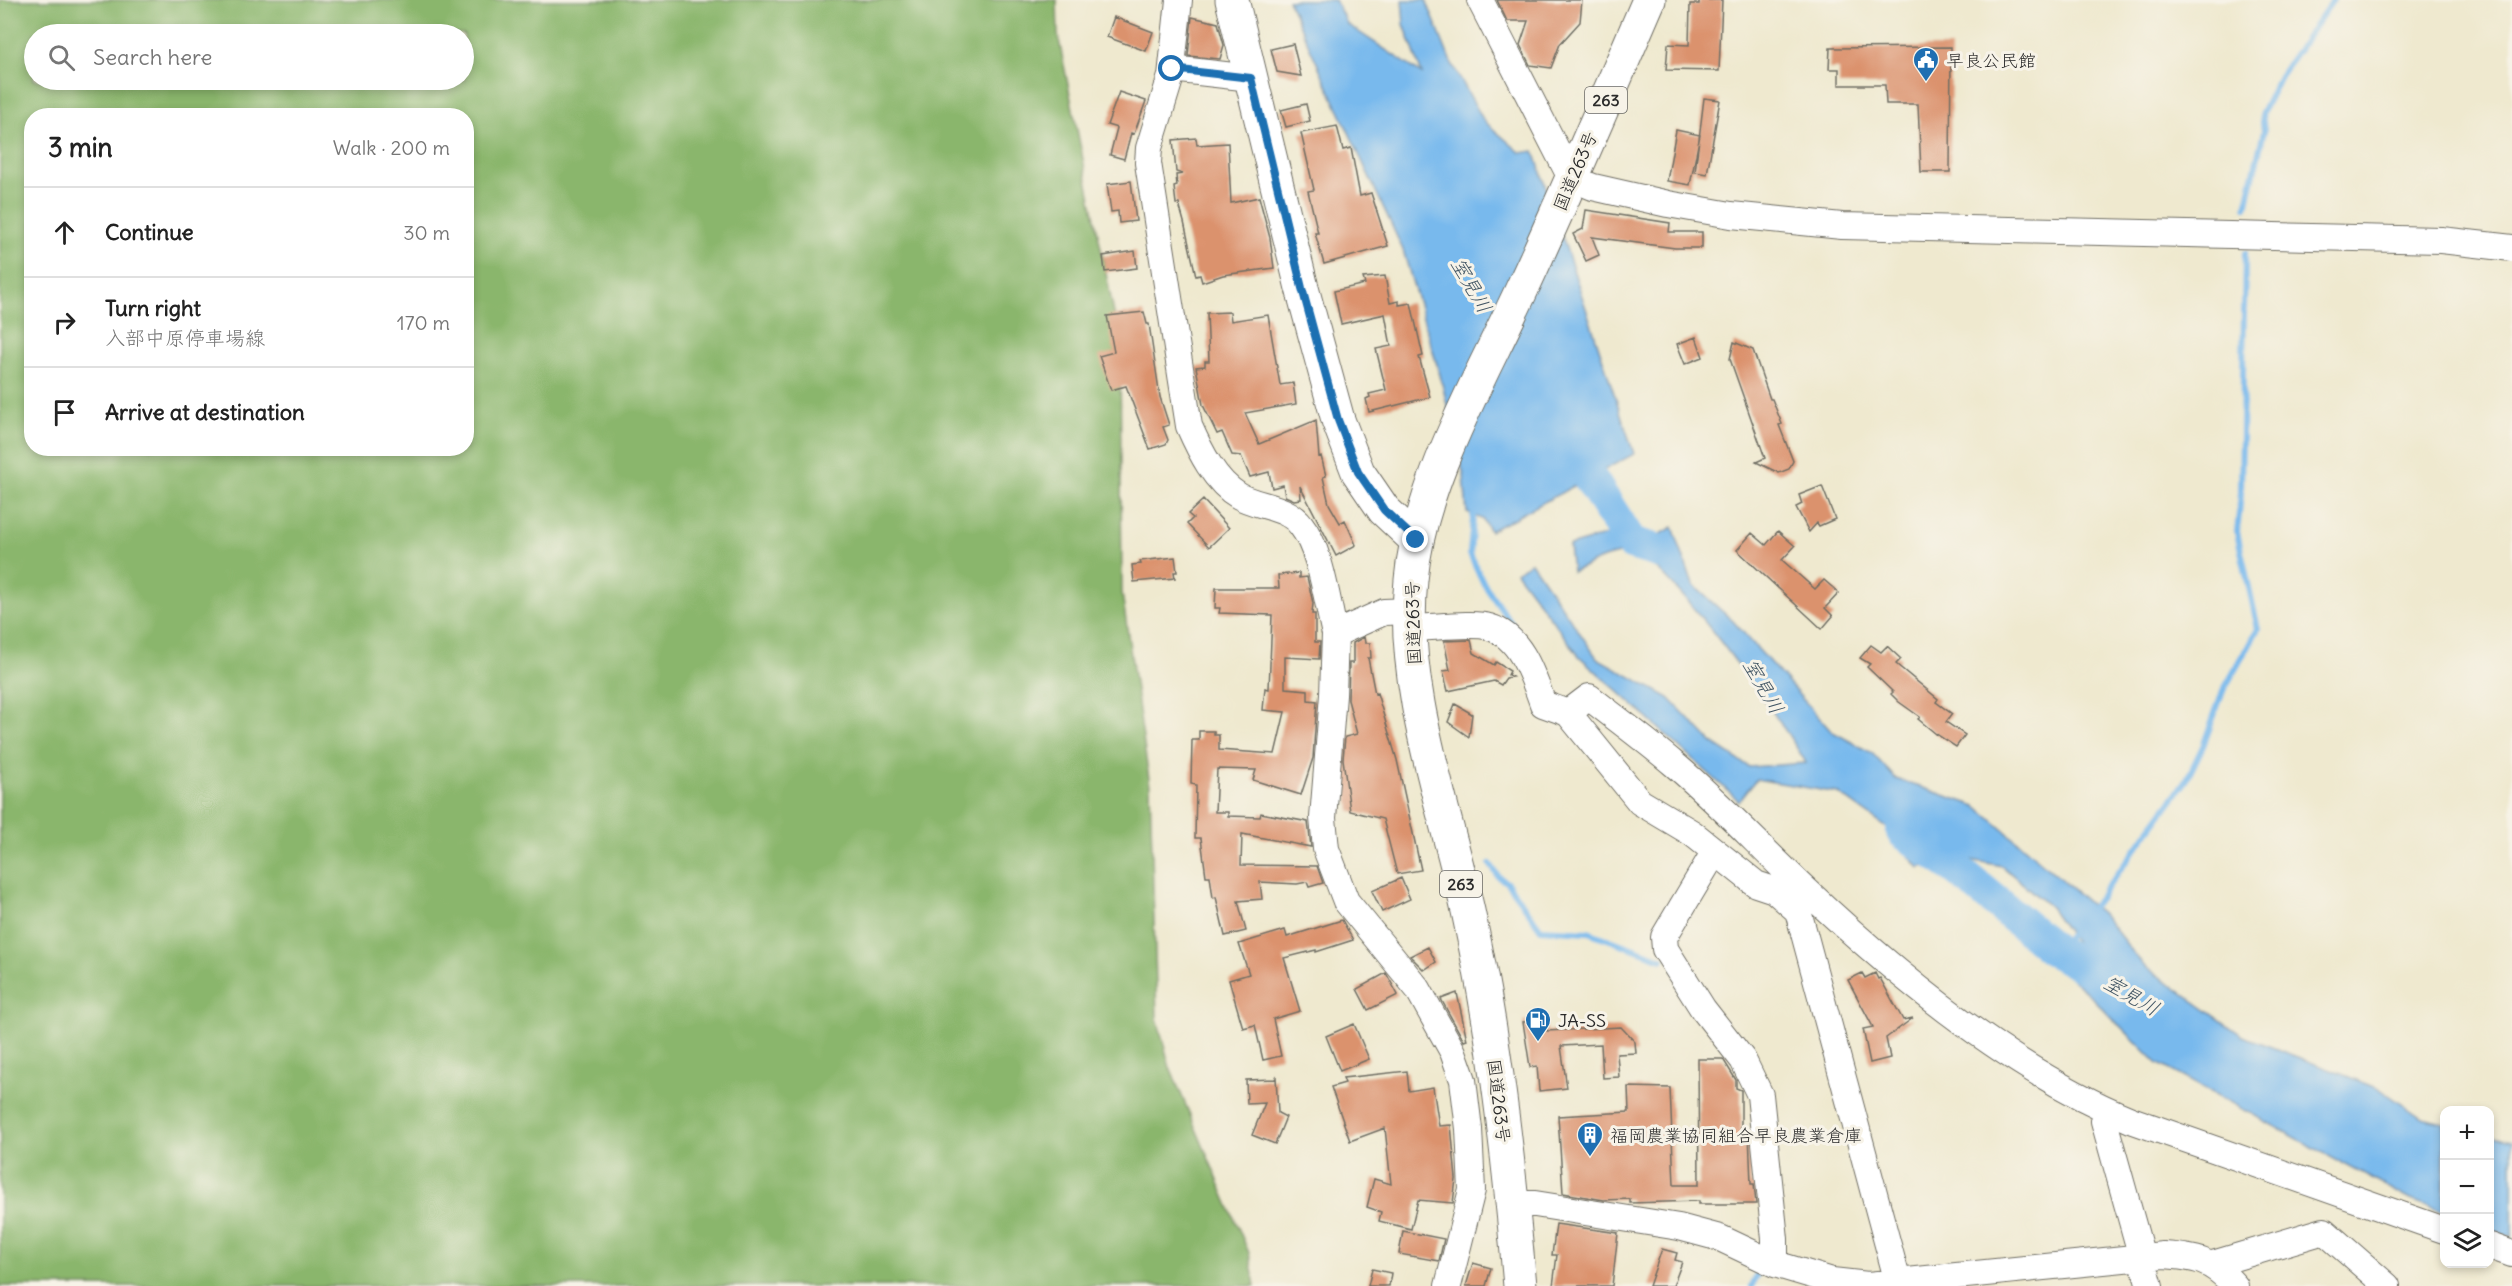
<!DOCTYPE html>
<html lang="en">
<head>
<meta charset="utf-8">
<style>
  :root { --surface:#fff; --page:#f6f6f6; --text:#222; --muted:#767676; --line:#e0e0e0 }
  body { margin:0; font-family:Delius,"Klee One",sans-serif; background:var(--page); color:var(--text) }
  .controls { position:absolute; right:18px; bottom:18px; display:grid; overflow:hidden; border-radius:12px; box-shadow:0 3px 9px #0003 }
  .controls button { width:54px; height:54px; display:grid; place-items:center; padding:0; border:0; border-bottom:2px solid var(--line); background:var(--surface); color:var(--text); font:30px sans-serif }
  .stop { position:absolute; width:18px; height:18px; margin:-14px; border:4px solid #1f6fb2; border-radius:50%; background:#fff }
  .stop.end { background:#1f6fb2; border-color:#fff; box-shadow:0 2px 6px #0008 }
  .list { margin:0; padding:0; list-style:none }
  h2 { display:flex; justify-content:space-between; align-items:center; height:78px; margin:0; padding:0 24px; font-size:26px }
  h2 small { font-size:20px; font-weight:400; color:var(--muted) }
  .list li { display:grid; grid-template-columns:39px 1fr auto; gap:18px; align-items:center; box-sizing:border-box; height:90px; padding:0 24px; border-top:2px solid var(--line) }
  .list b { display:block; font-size:22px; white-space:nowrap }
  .list p { margin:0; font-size:20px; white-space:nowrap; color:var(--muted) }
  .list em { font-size:20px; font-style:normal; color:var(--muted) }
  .icon { flex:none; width:33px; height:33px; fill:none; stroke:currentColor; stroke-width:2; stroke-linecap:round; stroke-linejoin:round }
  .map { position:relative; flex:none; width:2512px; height:1286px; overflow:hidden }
  .search { position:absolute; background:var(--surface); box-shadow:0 3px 9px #0003; left:24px; top:24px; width:450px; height:66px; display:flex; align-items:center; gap:15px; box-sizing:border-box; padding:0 21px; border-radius:33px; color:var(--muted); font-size:22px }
  .panel { position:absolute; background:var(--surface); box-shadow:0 3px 9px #0003; left:24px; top:108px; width:450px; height:348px; border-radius:24px }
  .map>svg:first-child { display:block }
</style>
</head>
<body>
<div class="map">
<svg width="2512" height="1286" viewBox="0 0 2512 1286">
  <rect width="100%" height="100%" fill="#f7f3e8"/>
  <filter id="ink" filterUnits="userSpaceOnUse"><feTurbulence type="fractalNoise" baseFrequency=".0167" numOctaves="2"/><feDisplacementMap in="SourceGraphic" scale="12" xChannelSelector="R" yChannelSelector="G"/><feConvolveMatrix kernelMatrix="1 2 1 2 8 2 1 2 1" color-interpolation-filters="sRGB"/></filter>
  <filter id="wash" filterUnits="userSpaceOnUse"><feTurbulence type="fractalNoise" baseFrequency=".008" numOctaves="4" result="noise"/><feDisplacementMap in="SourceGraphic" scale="24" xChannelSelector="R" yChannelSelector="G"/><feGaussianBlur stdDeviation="1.35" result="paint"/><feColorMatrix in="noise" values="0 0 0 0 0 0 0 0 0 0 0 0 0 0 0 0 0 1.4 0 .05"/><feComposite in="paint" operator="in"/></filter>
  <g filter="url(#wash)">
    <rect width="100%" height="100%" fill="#efe9cf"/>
    <path fill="#8ab66c" stroke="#5a704c" stroke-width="1.5" fill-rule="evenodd" d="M0 0H1057L1058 35 1120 343 1122 593 1150 786 1157 1018 1170 1068 1249 1253 1255 1286H0ZM34 34H464V80H34ZM32 116H466V448H32Z"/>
    <path fill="#78b9ed" stroke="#52728c" stroke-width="1.5" d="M1288 0H1335L1347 24 1422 74 1404 24 1402 0H1426L1450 60 1484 121 1521 153 1534 151 1634 454 1490 531 1482 519 1467 513 1464 476 1440 375 1403 250Z
      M1635 527 1650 540 1673 527 1693 585 1733 621 1831 731 1872 753 1896 779 1976 806 2106 918 2143 965 2243 1036 2380 1089 2422 1118 2444 1123V1212L2411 1200 2157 1063 2055 961 2083 954 2050 907 2002 866 1951 856 1919 868 1887 828 1838 793 1756 779 1739 801 1579 656 1516 572 1531 562 1597 658 1669 698 1712 743 1749 767 1806 763C1788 730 1663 554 1632 553 1611 552 1590 564 1572 572L1569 546Z
      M2490 1135 2512 1140V1237L2490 1229Z"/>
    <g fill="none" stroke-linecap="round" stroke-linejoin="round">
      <path stroke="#78b9ed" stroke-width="6" d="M2246 207 2264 131 2262 113 2280 76 2333 0
        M1474 508 1470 554 1484 584 1515 629
        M1490 864 1498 876 1507 883 1541 929 1588 932 1662 959
        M2089 912 2186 781 2203 746 2223 691 2258 629 2237 532 2241 494 2245 253
        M2054 950 2075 930
        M1752 1286 1759 1270"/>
      <path stroke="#78b9ed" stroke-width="34" d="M1564 437 1631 543 1661 552
        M1903 832 1953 866 2054 950 2110 981"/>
    </g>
    <g id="blocks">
      <path fill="#db926d" d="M1497 0H1582L1580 22 1560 44 1551 68 1530 65 1520 45 1528 21H1507Z
        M1699 0H1722L1719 71 1666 70 1668 44 1689 45 1690 4H1699Z
        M1114 17 1153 32 1146 51 1107 37Z
        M1192 17 1218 23 1224 45 1220 59 1188 56Z
        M1293 44 1301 76 1277 72 1271 49Z
        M1951 47 1950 172H1921L1918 104H1886L1885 85H1839V69H1829L1830 48Z
        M1119 92 1146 101 1134 134 1131 133 1124 159 1110 155 1117 128 1107 125Z
        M1704 98 1720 100 1707 174 1695 172Z
        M1306 104 1310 121 1286 127 1281 110Z
        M1337 126 1343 150 1351 148 1360 196 1371 193 1388 246 1324 264 1315 233H1318L1308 191 1314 190 1301 133Z
        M1676 130 1700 135 1690 185 1667 181Z
        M1196 138 1197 145 1228 143 1231 203 1259 197 1270 238 1274 268 1223 275 1202 282 1200 275 1196 276 1184 222 1179 204H1176L1174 187 1177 186 1176 175 1183 174 1176 172 1173 140Z
        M1131 181 1136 221 1119 223 1118 211 1111 212 1107 184Z
        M1586 210 1670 223 1669 232H1702V248H1675L1592 237 1599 255 1586 261 1573 234 1583 229Z
        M1135 251 1137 268 1105 272 1103 256Z
        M1385 276 1390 303 1399 301V305L1411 303 1423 356 1419 357 1430 397 1369 412 1366 399 1370 397 1369 394 1386 390 1376 349 1391 346 1385 314 1341 324 1334 291 1365 284 1363 278Z
        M1144 312 1147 324H1149L1160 397 1169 425 1163 427 1168 440 1166 444 1150 449 1126 386 1111 390 1099 356 1114 352 1107 316Z
        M1230 312 1231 321 1268 315 1280 385 1293 383 1296 404 1245 413 1259 444 1316 420 1319 457 1321 456 1326 476 1323 477 1329 504 1340 523 1345 520 1356 545 1336 556 1300 486 1301 499 1294 500 1285 496 1283 485 1272 488 1269 472 1250 477 1241 456 1232 455 1222 432 1217 434 1203 405 1196 367 1205 366V361H1209L1207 313Z
        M1696 337 1703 357 1685 364 1677 344Z
        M1734 342 1753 350 1770 399H1772L1782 424 1779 425 1793 461 1789 469 1779 473 1756 462 1765 458 1730 359Z
        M1822 486 1835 519 1819 526 1817 523 1809 532 1796 507 1802 504 1799 495Z
        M1203 500 1229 528 1209 547 1187 524 1193 518 1188 514Z
        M1778 531 1795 546 1782 560 1815 589 1824 580 1839 593 1825 608 1833 616 1822 629 1737 550 1752 533 1766 545Z
        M1175 557 1177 572H1174L1175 578 1134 582 1132 565 1141 564 1140 561Z
        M1299 573V578L1307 577 1313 603 1312 614H1315V642H1320L1319 659 1285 657V688L1308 690V700L1317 701 1313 758 1301 795 1253 780 1256 770 1217 769 1215 812H1228V816L1260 817 1261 813 1308 822 1311 847 1242 834 1241 865 1317 866 1323 883 1309 887 1307 882 1297 884 1260 882 1262 899 1238 901 1246 931 1225 936 1216 897 1213 898 1210 876H1206L1201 838H1195L1196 785 1191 784 1192 740H1199V731H1214V735H1219V750L1275 754 1285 712 1263 710 1265 688 1269 689 1272 615 1219 613 1220 608H1215L1216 588H1279L1278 575Z
        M1364 637 1365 643H1370L1371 658H1368L1375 694 1377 693 1397 760 1421 870 1397 874 1383 819 1350 811 1343 759 1345 737 1357 734 1348 700 1349 663H1353V643Z
        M1471 640 1474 653 1494 665 1496 662 1510 671 1508 675 1512 677 1506 678 1501 685 1494 681 1448 691 1443 671 1450 670 1444 641Z
        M1871 645 1881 652 1887 646 1901 659 1896 664 1938 699 1936 702 1952 714 1946 722 1965 735 1956 747 1936 734 1918 719 1920 717 1899 702 1891 694 1893 692 1867 667 1870 664 1860 658Z
        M1455 704 1472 714 1469 737 1448 722Z
        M1401 878 1410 899 1382 912 1372 891Z
        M1342 920 1353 940 1316 952V950L1284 958 1300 1011 1273 1019 1281 1056 1263 1060 1255 1025 1243 1028 1229 980 1249 974 1239 944 1285 930 1287 937Z
        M1428 947 1436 962 1424 970 1410 956Z
        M1386 973 1398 995 1368 1010 1357 989Z
        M1862 973 1865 978 1875 973 1878 979 1880 978 1903 1020 1913 1018 1886 1038 1890 1058 1870 1063 1863 1029 1873 1027 1848 980Z
        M1457 993 1467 1040 1464 1041 1441 999Z
        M1545 1019 1547 1031 1621 1027 1635 1042 1636 1053 1617 1054 1619 1077 1603 1078 1601 1044 1561 1046 1567 1088 1539 1091 1537 1066 1530 1067 1523 1022Z
        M1354 1024 1369 1059 1340 1071 1326 1036Z
        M1698 1059H1723L1736 1080V1088L1741 1090V1133H1749L1751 1184H1754L1756 1204H1699V1201L1630 1203V1199L1604 1200 1563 1193 1558 1116 1629 1112 1628 1087 1670 1088 1674 1185H1699Z
        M1407 1071 1409 1091 1433 1087 1439 1126 1451 1125 1456 1179 1453 1203 1418 1200 1411 1229 1379 1221 1381 1212 1367 1207 1374 1179 1391 1184 1385 1128 1350 1141 1331 1087 1345 1083 1343 1078Z
        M1276 1077 1278 1113 1286 1117 1275 1144 1252 1135 1265 1103 1247 1104 1246 1080 1275 1079Z
        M1556 1224 1618 1233 1612 1286H1553L1557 1255H1552Z
        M1403 1231 1444 1239 1439 1261 1399 1254Z
        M1662 1249 1677 1253 1675 1260 1682 1262 1673 1286H1649Z
        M1473 1263 1491 1268 1486 1286H1466Z
        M1372 1269 1391 1273 1389 1286H1368Z"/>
    </g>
  </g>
  <g filter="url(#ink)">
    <use href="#blocks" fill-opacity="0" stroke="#706e64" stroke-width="1.5"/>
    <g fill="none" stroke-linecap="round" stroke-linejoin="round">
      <defs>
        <path id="minor" d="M1179 0 1171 76 1149 148 1148 163 1189 426C1200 451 1215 482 1239 496 1258 507 1287 506 1301 525 1321 550 1327 602 1335 634
          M1480 0 1571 178 1593 187 1668 204 1731 215 1842 226 2441 240 2512 248
          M1172 69 1251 78
          M1410 611 1384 612 1335 634 1333 695 1323 818 1326 849 1346 901 1418 989 1453 1052 1463 1080 1469 1129 1472 1190 1448 1286
          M1411 628C1430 628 1474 622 1489 627 1521 636 1533 676 1543 704L1568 713 1640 802 1692 833 1756 884 1774 890 1798 911 1899 1286
          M1568 713 1589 697C1618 720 1647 741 1675 765 1721 804 1762 849 1806 890 1898 977 2014 1072 2131 1120L2444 1230
          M1714 853 1664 937 1665 949 1703 1009 1743 1060 1760 1095 1775 1239V1264
          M2107 1110 2104 1121 2150 1286
          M1512 1204H1535L1679 1227 1720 1238 1775 1264 1832 1281 1868 1285 2163 1255C2196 1257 2212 1260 2235 1286
          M2490 1246 2512 1254
          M2213 1264 2324 1231 2387 1286"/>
        <path id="major" d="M1232 0 1302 288 1338 420 1358 472 1384 510 1416 540"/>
        <path id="highway" d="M1520 1286C1509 1161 1495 1034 1468 911 1445 808 1400 686 1411 580 1420 481 1480 380 1521 291 1566 195 1607 97 1649 0"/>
      </defs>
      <use href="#minor" stroke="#706e64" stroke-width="28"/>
      <use href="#major" stroke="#706e64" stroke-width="35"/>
      <use href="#highway" stroke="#706e64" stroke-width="35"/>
      <use href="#minor" stroke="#fff" stroke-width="26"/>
      <use href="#major" stroke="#fff" stroke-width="33"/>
      <use href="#highway" stroke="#fff" stroke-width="33"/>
    </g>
  </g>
  <g fill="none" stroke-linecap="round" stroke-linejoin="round" filter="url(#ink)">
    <path stroke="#1f6fb2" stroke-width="8" d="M1172 69 1251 78 1302 288 1338 420 1358 472 1384 510 1416 540"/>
  </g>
  <defs>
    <symbol id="civic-pin" viewBox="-11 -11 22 30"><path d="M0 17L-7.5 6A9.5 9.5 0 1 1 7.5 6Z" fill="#1f6fb2" stroke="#f7f3e8"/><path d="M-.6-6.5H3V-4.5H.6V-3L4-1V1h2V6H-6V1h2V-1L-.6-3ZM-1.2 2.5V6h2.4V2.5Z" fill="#fff"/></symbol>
    <symbol id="fuel-pin" viewBox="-11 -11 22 30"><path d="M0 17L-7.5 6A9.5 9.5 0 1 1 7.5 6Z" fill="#1f6fb2" stroke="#f7f3e8"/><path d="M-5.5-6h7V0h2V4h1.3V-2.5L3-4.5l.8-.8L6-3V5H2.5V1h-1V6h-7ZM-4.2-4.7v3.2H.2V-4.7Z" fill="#fff"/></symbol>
    <symbol id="building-pin" viewBox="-11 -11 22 30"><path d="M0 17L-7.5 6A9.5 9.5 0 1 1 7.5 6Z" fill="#1f6fb2" stroke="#f7f3e8"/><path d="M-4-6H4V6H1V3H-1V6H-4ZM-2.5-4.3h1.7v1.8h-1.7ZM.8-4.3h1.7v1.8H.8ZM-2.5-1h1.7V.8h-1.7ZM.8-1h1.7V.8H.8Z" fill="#fff"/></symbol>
  </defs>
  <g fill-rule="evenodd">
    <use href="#civic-pin" x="1911" y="45" width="30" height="40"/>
    <use href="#fuel-pin" x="1523" y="1005" width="30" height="40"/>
    <use href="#building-pin" x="1575" y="1120" width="30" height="40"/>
  </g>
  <g text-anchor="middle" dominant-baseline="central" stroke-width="6" stroke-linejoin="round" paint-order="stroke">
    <g fill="#f7f3e8" stroke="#686764" stroke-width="1.5">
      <rect x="1585" y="87" width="42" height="26" rx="4.5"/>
      <rect x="1440" y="871" width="42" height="26" rx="4.5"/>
    </g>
    <g font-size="16" font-weight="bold" fill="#2b2b2b">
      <text x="1606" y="100">263</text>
      <text x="1461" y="884">263</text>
    </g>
    <g font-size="18" fill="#2b2b2b" stroke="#f7f3e8" text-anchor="start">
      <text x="1946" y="60">早良公民館</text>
      <text x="1558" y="1020">JA-SS</text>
      <text x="1610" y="1135">福岡農業協同組合早良農業倉庫</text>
    </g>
    <g font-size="18" fill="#2b2b2b" stroke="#f7f3e8">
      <text transform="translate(1575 171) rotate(-67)">国道263号</text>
      <text transform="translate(1413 623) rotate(-92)">国道263号</text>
      <text transform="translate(1499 1101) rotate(83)">国道263号</text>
    </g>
    <g font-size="20" font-style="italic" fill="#425665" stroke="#f7f3e8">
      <text transform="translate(1472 285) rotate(60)">室見川</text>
      <text transform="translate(1764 686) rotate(60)">室見川</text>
      <text transform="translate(2132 995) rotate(30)">室見川</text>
    </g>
  </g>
</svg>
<div class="controls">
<button>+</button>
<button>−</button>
<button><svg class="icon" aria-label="layers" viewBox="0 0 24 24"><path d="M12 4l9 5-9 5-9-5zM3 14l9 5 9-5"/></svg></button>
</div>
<div class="stop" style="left:1172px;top:69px"></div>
<div class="stop end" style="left:1416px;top:540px"></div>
<div class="search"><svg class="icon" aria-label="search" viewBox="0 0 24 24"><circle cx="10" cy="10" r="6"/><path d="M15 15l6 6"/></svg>Search here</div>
<section class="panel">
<h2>3 min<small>Walk · 200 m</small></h2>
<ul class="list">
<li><svg class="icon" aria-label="ahead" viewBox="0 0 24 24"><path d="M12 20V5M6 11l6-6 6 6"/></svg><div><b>Continue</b></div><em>30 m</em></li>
<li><svg class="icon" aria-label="right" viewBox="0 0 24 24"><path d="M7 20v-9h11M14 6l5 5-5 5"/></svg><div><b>Turn right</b><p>入部中原停車場線</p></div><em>170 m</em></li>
<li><svg class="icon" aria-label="arrive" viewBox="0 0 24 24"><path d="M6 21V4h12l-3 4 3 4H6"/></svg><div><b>Arrive at destination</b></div></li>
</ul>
</section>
</div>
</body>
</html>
